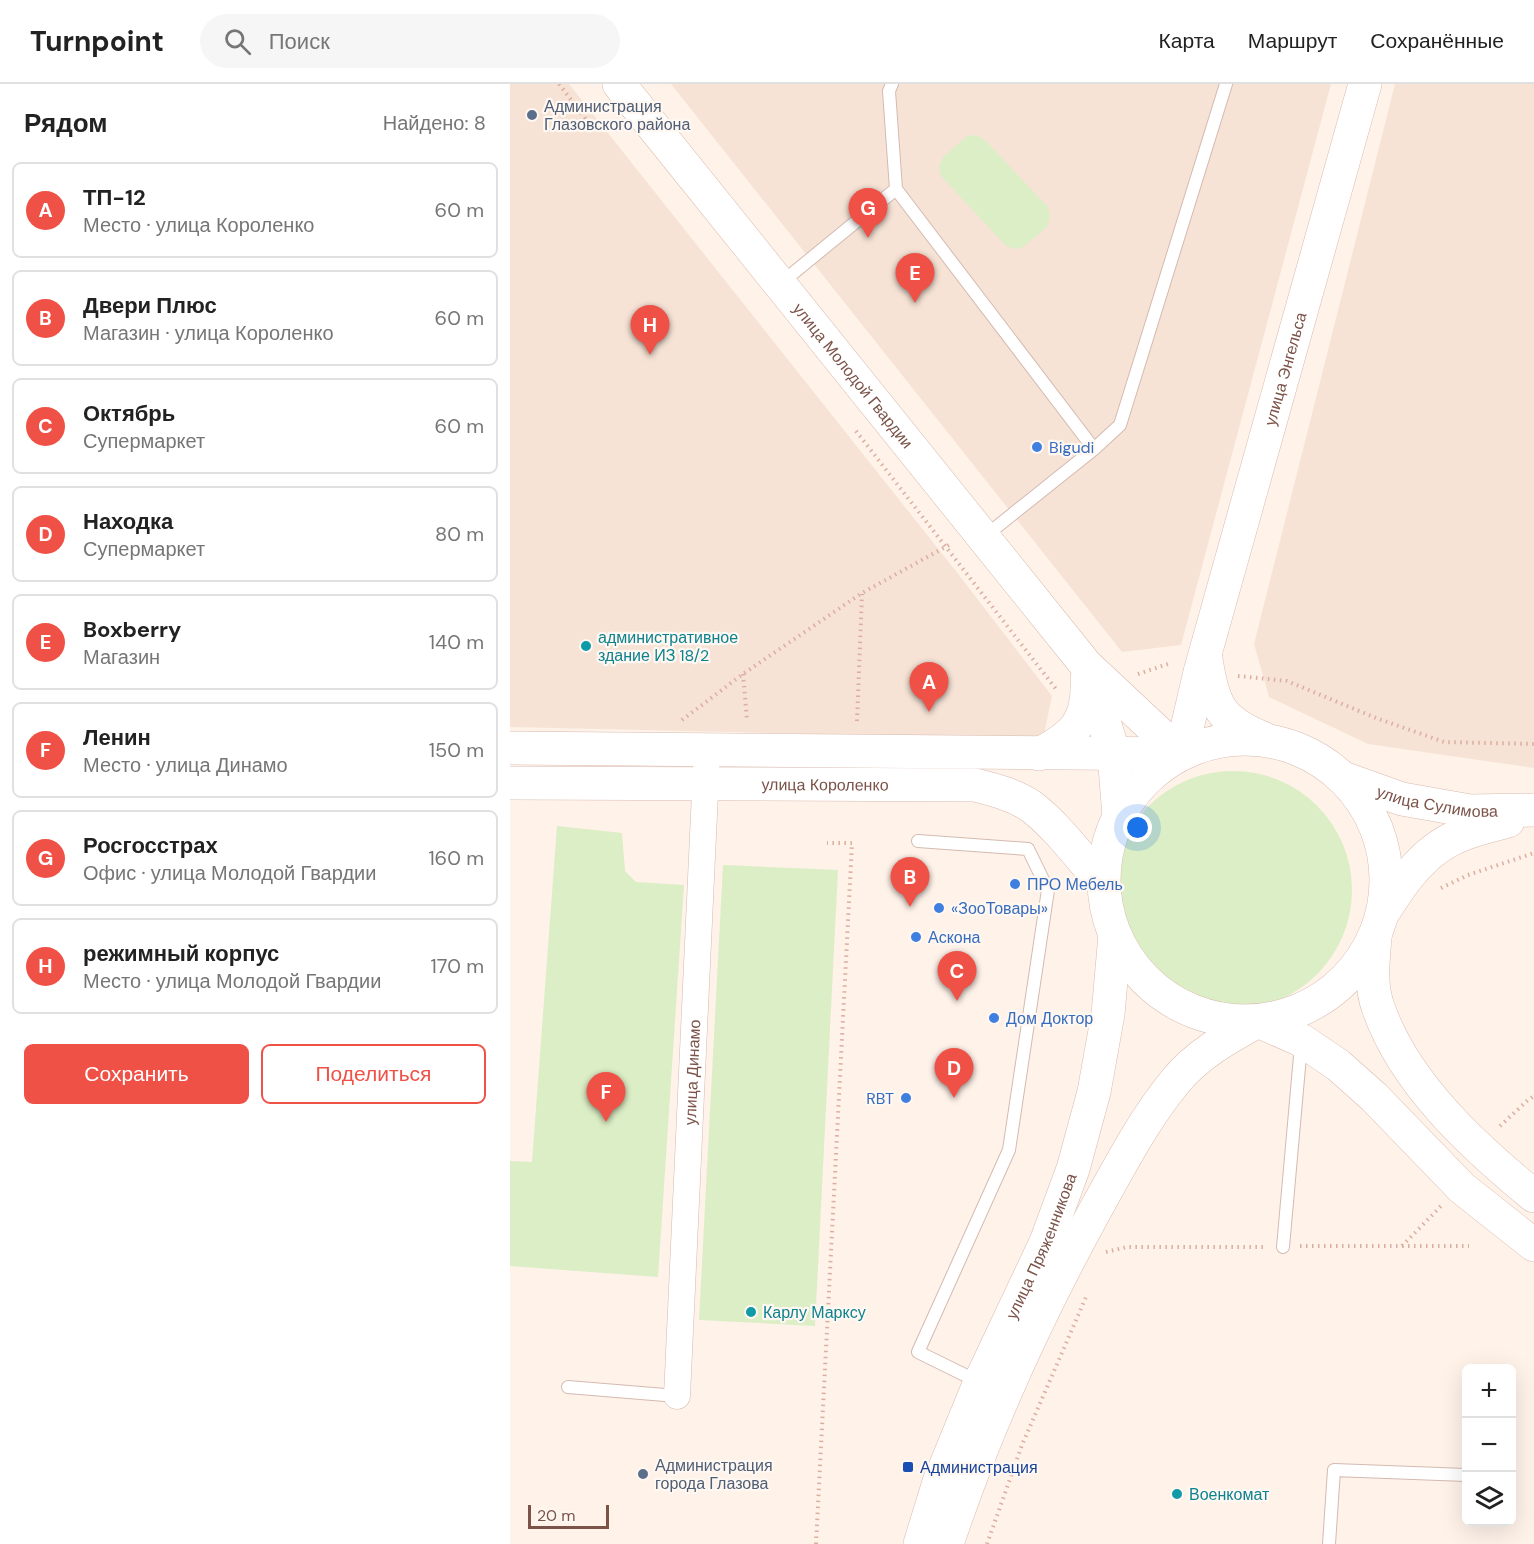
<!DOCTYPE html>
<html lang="ru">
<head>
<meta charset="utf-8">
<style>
  :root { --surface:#fff; --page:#f6f6f6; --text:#222; --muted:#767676; --line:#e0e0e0; --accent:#f05146 }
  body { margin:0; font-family:"DM Sans",sans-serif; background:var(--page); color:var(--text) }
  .controls { position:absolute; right:18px; bottom:18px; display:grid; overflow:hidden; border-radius:9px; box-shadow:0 6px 24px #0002 }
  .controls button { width:54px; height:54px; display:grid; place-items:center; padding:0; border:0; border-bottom:2px solid var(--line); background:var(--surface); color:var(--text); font:30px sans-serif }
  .scale { position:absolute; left:18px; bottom:15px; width:81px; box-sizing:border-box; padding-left:6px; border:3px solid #7b5349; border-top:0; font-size:16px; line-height:21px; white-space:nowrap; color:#7b5349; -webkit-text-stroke:4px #fff7f1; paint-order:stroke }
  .you { position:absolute; left:628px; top:744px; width:21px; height:21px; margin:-15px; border:4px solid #fff; border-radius:50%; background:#1a73e8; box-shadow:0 0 0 9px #1a73e833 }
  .badge { display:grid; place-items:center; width:39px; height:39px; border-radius:50%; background:var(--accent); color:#fff; font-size:20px; font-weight:700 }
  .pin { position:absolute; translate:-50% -50px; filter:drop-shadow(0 2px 3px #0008) }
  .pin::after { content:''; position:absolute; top:32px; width:21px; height:18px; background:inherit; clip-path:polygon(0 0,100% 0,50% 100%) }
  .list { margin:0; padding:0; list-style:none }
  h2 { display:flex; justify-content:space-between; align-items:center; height:78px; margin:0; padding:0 24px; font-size:26px }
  h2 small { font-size:20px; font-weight:400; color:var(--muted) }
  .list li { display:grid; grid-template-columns:39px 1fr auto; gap:18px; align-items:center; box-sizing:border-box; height:96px; margin:0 12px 12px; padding:0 12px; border:2px solid var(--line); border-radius:9px }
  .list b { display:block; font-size:22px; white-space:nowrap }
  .list p { margin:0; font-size:20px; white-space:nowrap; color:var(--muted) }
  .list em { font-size:20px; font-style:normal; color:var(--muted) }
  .actions { display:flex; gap:12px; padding:18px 24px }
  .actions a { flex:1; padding:14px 0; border:2px solid var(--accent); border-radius:9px; text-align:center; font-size:21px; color:var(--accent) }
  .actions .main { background:var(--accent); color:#fff }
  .icon { flex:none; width:33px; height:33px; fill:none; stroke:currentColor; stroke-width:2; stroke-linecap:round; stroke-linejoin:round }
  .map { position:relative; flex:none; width:1024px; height:1460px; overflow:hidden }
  header { display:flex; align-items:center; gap:36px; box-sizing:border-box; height:84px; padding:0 30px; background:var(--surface); border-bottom:2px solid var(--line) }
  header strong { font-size:28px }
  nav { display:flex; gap:33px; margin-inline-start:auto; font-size:21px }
  .search { width:420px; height:54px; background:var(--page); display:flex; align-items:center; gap:15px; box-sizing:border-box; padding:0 21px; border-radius:33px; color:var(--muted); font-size:22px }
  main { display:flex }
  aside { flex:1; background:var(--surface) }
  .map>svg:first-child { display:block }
</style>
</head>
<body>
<header>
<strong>Turnpoint</strong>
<div class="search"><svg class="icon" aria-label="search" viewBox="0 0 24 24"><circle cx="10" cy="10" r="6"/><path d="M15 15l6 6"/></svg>Поиск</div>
<nav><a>Карта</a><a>Маршрут</a><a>Сохранённые</a></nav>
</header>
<main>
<aside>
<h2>Рядом<small>Найдено: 8</small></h2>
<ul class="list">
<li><span class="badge">A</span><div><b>ТП-12</b><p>Место · улица Короленко</p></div><em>60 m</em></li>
<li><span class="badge">B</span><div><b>Двери Плюс</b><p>Магазин · улица Короленко</p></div><em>60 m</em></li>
<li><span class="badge">C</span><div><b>Октябрь</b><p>Супермаркет</p></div><em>60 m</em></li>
<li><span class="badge">D</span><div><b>Находка</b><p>Супермаркет</p></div><em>80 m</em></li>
<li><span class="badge">E</span><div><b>Boxberry</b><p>Магазин</p></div><em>140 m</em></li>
<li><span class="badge">F</span><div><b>Ленин</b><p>Место · улица Динамо</p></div><em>150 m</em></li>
<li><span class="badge">G</span><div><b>Росгосстрах</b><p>Офис · улица Молодой Гвардии</p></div><em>160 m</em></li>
<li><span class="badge">H</span><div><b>режимный корпус</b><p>Место · улица Молодой Гвардии</p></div><em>170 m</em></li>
</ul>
<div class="actions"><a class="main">Сохранить</a><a>Поделиться</a></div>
</aside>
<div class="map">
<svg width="1024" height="1460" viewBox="0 0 1024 1460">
  <rect width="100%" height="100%" fill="#fef2e9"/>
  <path fill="#f6e3d6" d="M0 0H59L449 491 542 612 533 655 0 643Z
    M161 0H821L671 561 612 568Z
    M885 0H1024V684L858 660 759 613 744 560Z"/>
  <path fill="#dceec5" d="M467 51 475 56 538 123 540 133 537 143 513 163 504 165 495 161 431 92 429 83 433 73 457 52Z
    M604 806a119 119 0 1 1 238 0a119 119 0 1 1-238 0Z
    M47 742 112 749 115 787 126 798 174 801 148 1193 0 1182V1077L22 1078Z
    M213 781 328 786 305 1242 189 1236Z"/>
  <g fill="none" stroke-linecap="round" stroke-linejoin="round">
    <defs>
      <path id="lane" d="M382 0 379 7 386 105 584 365 474 453
        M271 199 386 105
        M584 365 610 341 716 0
        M408 757 518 765 538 806 499 1066 408 1268 467 1297
        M773 1163 791 961
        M58 1303 167 1312
        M819 1460 824 1386 956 1391"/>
      <g id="street">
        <path id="s1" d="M167 1312 197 665"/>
      </g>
      <g id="secondary">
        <path id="s2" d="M109 0 576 581 671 670"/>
        <path d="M696 575C703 622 710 637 755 655"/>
        <path d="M577 583 604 670 609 732"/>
        <circle cx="735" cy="796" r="141"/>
        <path d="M0 664 671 670"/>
        <path d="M529 670C565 651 579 637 577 595"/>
        <path id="s3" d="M671 670 690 588 855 0"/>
        <path id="s4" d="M833 694 892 715 960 727 1024 726"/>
        <path id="s5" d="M0 699 465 701C485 706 505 711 522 723 549 744 570 774 593 799"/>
        <path d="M873 829C894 795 917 762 956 749 970 744 984 741 998 737"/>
        <path d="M865 854C863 877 860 901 868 923 894 999 963 1062 1024 1112"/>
        <path d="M748 937 791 956 828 981 864 1013 952 1104 1024 1161"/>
        <path id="s6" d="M410 1460 429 1398 470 1298 536 1158 563 1085 584 1008 598 930 605 851"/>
        <path d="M437 1460C476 1343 528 1230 587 1123 611 1080 633 1037 664 999 686 971 717 954 748 937"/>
      </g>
    </defs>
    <use href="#lane" stroke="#d4bab0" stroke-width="14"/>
    <use href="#street" stroke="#d4bab0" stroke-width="27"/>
    <use href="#secondary" stroke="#dabbaf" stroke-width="34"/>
    <path stroke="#dcaea0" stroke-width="4" stroke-dasharray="1.5 4.5" stroke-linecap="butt" d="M49 0 81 42 107 46
      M346 347 546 605
      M233 590 237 636
      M628 590 661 579
      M728 592 777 597 866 634 934 658 1024 660
      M172 636 233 590 352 509 439 461
      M347 637 352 510
      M931 804 958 791 1024 769
      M990 1042 1018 1016 1024 1012
      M790 1162H959
      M892 1162 931 1122
      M596 1168 617 1163H756
      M306 1460 342 759H317
      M477 1460 512 1361 576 1213"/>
    <use href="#lane" stroke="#fff" stroke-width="12"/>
    <use href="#street" stroke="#fff" stroke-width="26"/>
    <use href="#secondary" stroke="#fff" stroke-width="33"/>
  </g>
  <g fill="#5c6f8a" stroke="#fff7f1" stroke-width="2">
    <circle cx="22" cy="31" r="6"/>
    <circle cx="133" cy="1390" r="6"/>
  </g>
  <g fill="#3f7fe0" stroke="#fff7f1" stroke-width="2">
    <circle cx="527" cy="363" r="6"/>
    <circle cx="505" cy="800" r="6"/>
    <circle cx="429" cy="824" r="6"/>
    <circle cx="406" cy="853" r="6"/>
    <circle cx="484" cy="934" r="6"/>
    <circle cx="396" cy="1014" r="6"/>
  </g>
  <g fill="#0f9aa8" stroke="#fff7f1" stroke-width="2">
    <circle cx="76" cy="562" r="6"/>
    <circle cx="241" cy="1228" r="6"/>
    <circle cx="667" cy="1410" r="6"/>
  </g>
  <rect fill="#1a4fb4" stroke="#fff7f1" stroke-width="2" x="392" y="1377" width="12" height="12" rx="3"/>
  <g text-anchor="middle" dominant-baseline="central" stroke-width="4.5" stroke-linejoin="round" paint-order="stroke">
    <g font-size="16" fill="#4e5e75" stroke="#fff7f1" text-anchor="start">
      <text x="34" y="22">Администрация<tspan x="34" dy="18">Глазовского района</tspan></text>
      <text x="145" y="1381">Администрация<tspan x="145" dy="18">города Глазова</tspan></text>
    </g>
    <g font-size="16" fill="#7b5349" stroke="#fff7f1">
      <text stroke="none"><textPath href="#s3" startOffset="399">улица Энгельса</textPath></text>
      <text stroke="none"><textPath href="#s2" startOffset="374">улица Молодой Гвардии</textPath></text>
      <text stroke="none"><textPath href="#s5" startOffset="315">улица Короленко</textPath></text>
      <text stroke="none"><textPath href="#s4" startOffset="98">улица Сулимова</textPath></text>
      <text stroke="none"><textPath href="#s1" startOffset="324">улица Динамо</textPath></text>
      <text stroke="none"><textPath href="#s6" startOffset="322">улица Пряженникова</textPath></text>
    </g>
    <g font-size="16" fill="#366cbe" stroke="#fff7f1" text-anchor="start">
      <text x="539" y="363">Bigudi</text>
      <text x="517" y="800">ПРО Мебель</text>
      <text x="441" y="824">«ЗооТовары»</text>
      <text x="418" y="853">Аскона</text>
      <text x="496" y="934">Дом Доктор</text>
      <text x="384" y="1014" text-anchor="end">RBT</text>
    </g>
    <g font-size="16" fill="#0d838f" stroke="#fff7f1" text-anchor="start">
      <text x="88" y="553">административное<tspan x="88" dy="18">здание ИЗ 18/2</tspan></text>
      <text x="253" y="1228">Карлу Марксу</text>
      <text x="679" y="1410">Военкомат</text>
    </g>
    <g font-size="16" fill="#164399" stroke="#fff7f1" text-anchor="start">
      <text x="410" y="1383">Администрация</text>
    </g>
  </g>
</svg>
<div class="controls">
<button>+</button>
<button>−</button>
<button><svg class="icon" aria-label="layers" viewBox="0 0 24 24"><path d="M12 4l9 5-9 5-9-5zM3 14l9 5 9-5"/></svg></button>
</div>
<div class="scale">20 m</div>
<div class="you"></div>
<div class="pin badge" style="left:419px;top:628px">A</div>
<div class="pin badge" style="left:400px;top:823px">B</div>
<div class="pin badge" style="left:447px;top:917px">C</div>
<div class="pin badge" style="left:444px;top:1014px">D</div>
<div class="pin badge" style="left:405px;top:219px">E</div>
<div class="pin badge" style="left:96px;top:1038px">F</div>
<div class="pin badge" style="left:358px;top:154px">G</div>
<div class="pin badge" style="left:140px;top:271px">H</div>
</div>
</main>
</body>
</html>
